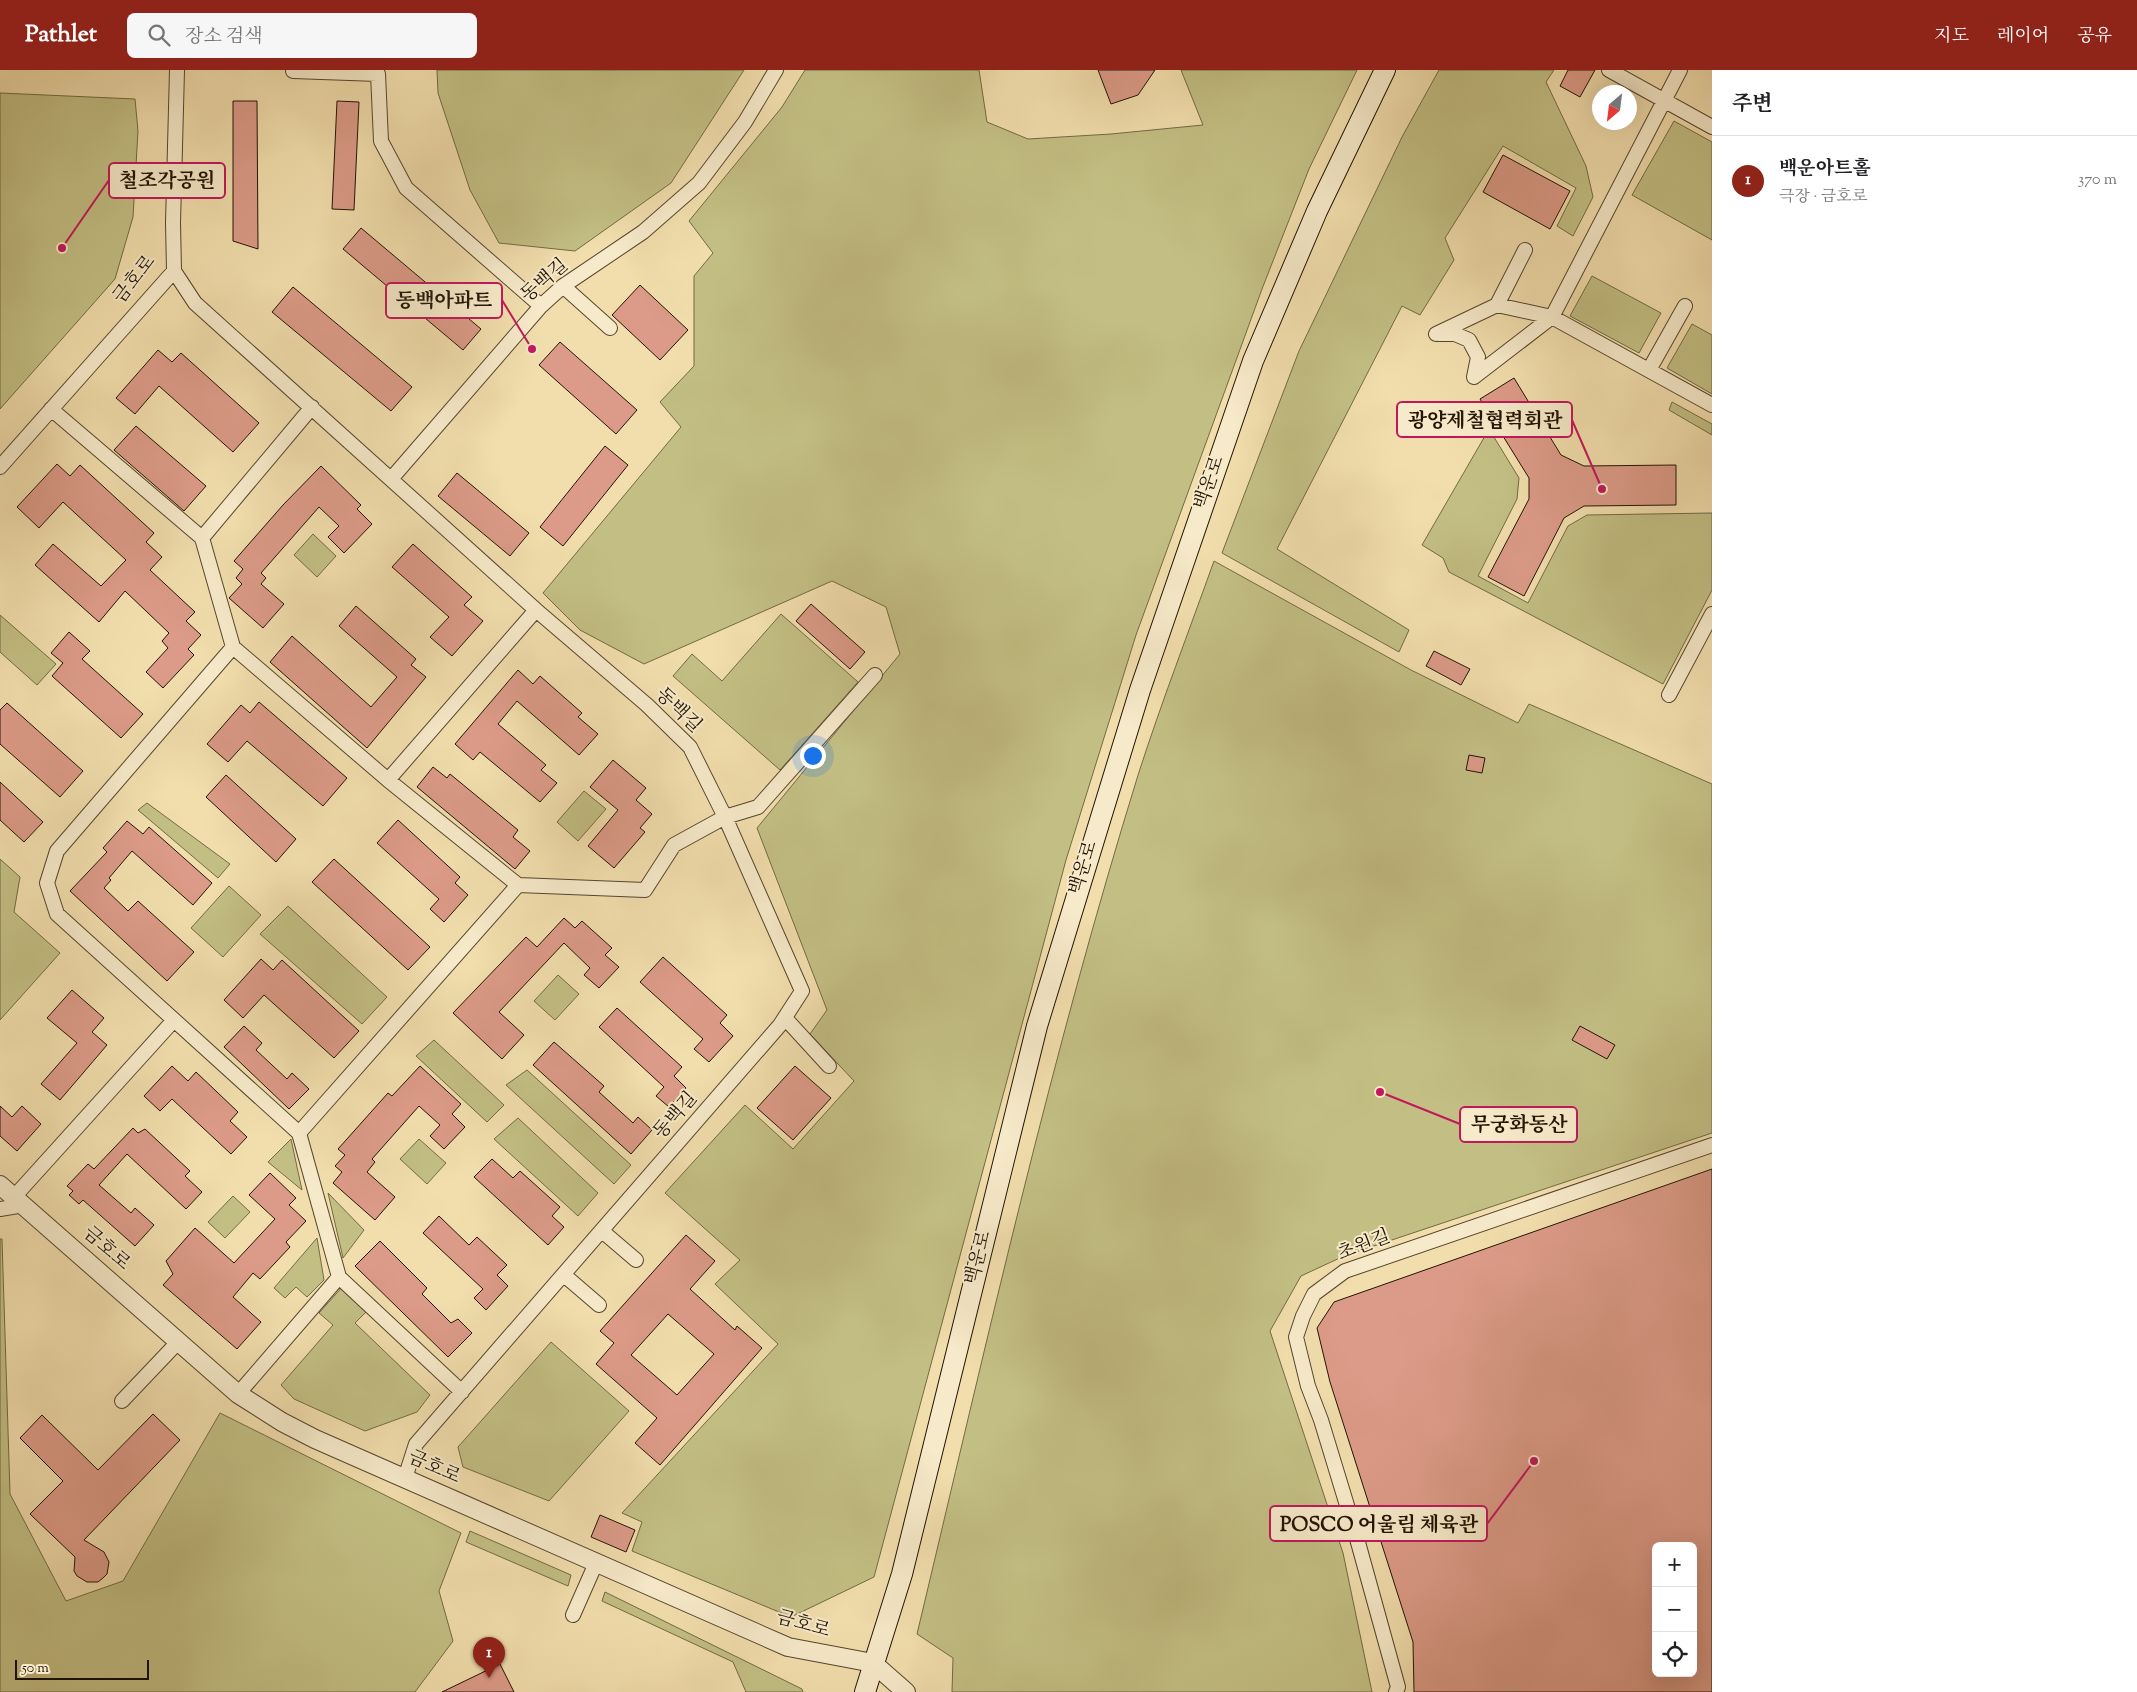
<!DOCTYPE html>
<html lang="ko">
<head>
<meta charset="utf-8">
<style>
  :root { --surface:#fff; --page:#f6f6f6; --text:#202124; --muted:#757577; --line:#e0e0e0; --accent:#8f2418 }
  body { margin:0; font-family:"Sorts Mill Goudy","Noto Serif KR",serif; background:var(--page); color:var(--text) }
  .controls { position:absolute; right:15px; bottom:15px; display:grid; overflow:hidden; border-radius:8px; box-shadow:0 5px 20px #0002 }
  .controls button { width:45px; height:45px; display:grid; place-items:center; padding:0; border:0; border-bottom:1px solid var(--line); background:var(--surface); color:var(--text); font:25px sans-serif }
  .compass { position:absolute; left:1592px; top:15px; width:45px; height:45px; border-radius:50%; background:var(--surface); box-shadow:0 5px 20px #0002; rotate:208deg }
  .scale { position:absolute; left:15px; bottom:12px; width:134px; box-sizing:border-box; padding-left:5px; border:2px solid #221404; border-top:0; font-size:14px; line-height:18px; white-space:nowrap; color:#221404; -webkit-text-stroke:4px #f7eaca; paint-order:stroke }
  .you { position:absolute; left:812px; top:685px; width:18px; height:18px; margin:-12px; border:4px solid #fff; border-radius:50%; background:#1a73e8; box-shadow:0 0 0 8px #1a73e833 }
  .badge { display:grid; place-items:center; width:32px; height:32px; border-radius:50%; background:var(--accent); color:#fff; font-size:16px; font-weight:700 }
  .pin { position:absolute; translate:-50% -41px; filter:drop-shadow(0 1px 2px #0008) }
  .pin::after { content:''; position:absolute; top:26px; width:18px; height:15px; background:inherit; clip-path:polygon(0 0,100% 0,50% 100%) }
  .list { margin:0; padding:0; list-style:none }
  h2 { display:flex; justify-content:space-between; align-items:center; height:65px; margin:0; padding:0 20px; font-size:21px }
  h2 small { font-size:16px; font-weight:400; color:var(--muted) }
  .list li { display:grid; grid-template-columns:32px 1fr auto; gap:15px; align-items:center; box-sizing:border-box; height:90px; padding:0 20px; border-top:1px solid var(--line) }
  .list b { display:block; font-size:19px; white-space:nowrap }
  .list p { margin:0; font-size:16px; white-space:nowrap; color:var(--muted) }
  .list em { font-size:16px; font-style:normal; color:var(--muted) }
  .icon { flex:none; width:28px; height:28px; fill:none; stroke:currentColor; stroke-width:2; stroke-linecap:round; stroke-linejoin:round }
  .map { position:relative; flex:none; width:1712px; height:1622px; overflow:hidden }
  header { display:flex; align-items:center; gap:30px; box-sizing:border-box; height:70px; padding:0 25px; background:var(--accent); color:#fff }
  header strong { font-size:24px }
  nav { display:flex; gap:28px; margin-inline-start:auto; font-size:18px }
  .search { width:350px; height:45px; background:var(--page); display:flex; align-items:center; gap:12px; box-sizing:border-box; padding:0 18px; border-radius:8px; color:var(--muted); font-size:19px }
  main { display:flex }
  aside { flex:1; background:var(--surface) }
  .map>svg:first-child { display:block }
</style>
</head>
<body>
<header>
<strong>Pathlet</strong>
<div class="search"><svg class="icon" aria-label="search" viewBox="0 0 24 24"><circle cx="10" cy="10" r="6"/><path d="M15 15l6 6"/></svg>장소 검색</div>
<nav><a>지도</a><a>레이어</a><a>공유</a></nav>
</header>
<main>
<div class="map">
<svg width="1712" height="1622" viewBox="0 0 1712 1622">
  <rect width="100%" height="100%" fill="#f2dead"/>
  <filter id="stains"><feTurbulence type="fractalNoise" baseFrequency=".004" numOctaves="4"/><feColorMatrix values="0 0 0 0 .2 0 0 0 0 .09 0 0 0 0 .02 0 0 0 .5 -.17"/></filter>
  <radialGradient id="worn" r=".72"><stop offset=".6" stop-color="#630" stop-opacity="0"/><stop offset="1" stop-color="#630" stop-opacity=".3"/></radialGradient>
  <path fill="#c3bf84" stroke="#726a44" d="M437 0H744L671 113 575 181 499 173 470 120 438 23Z
    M805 0H979L987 52 1028 69 1111 64 1203 55 1181 0H1357L1309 99 1262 219 1136 565 1066 790 874 1507 791 1547 632 1481 642 1452 622 1443 778 1274 715 1214 740 1190 665 1123 745 1035 793 1079 854 1011 810 964 827 940 757 758 900 584 886 537 832 511 644 594 580 560 543 523 681 357 660 332 694 296V206L713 183 689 151 782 37Z
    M1439 0H1554L1546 12 1586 96 1593 127 1573 166 1557 156 1576 118 1503 76 1445 168 1454 190 1420 245 1402 236 1277 479 1409 560 1399 582 1222 483 1299 281 1402 67Z
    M0 23 135 29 138 61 133 147 115 209 0 339Z
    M1674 51 1712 72V170L1632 125Z
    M1592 206 1661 243 1639 283 1570 246Z
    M1692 254 1712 265V324L1667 298Z
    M1672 332 1712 354V365L1669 340Z
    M1489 359 1519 408 1517 429 1478 506 1528 533 1568 456 1587 445 1712 443V520L1663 614 1449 502 1443 488 1422 475Z
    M313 464 336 486 317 507 294 485Z
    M1214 491 1411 600 1518 653 1529 634 1712 714V1063L1344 1186 1301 1206 1270 1261 1343 1483 1372 1622H952L953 1588 917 1564C986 1275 1051 985 1139 702 1162 631 1189 561 1214 491Z
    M781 544 858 612 780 700 673 606 692 584 722 611Z
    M0 545 56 594 37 615 0 582Z
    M584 721 606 739 578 771 557 752Z
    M147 733 230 794 218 808 138 740Z
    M0 789 20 807 14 842 60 883 0 950Z
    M229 816 261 845 223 887 191 858Z
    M288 836 387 927 362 954 260 864Z
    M558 905 579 924 555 950 534 931Z
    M434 970 504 1035 487 1052 416 986Z
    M527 1000 631 1095 614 1114 506 1015Z
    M518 1048 598 1123 578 1146 494 1069Z
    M291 1069 302 1120 268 1092Z
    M419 1069 446 1093 427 1114 400 1089Z
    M328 1123 364 1160 343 1188Z
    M233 1126 250 1142 225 1168 208 1152Z
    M317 1168 324 1210 307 1227 296 1217 285 1228 274 1218Z
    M0 1169H2L10 1424 66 1531 123 1511 220 1343 461 1463 439 1521 453 1571 415 1622H0Z
    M344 1215 369 1239 355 1253 430 1325 417 1342 365 1361 294 1329 281 1315 333 1255 319 1243Z
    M551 1272 629 1341 549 1431 463 1397 458 1377Z
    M470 1461 571 1505 568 1516 466 1472Z
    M605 1522 802 1619 803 1622H746L733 1592 602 1531Z"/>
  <path fill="#dc9b88" stroke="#221404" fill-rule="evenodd" d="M1098 0H1155L1138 25 1111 34Z
    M1568 0H1595L1580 27 1560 16Z
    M233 31H257L258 179 233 171Z
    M337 31 359 32 354 140 332 139Z
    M1503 85 1570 121 1550 159 1483 122Z
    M361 158 481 259 463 280 343 179Z
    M640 215 688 260 660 290 612 245Z
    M293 217 412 317 391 341 272 242Z
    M560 272 637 340 616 364 539 295Z
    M158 280 172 292 181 283 259 353 233 382 159 316 135 344 116 328Z
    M1514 308 1561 385 1584 396 1676 395V435L1584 436 1564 448 1524 526 1488 507 1529 429V408L1480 329Z
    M136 356 206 416 184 441 114 380Z
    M605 376 628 395 563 476 540 457Z
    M57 394 70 406 80 395 154 463 146 472 162 487 150 500 195 542 186 551 201 565 188 579 194 585 163 618 146 602 168 578 162 571 169 563 125 521 99 552 35 495 53 474 101 516 126 490 63 432 39 458 17 437Z
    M321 396 361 435 357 439 372 454 344 483 328 467 339 456 319 437 261 503 266 508 261 514 284 534 263 558 229 528 242 514 236 508 243 499 234 491 283 435Z
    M457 403 529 463 510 486 438 426Z
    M413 474 472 527 464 535 483 551 452 586 430 567 449 547 392 497Z
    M811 534 865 582 850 599 796 551Z
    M356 536 416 589 411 595 426 607 367 678 270 592 292 566 371 637 397 607 339 556Z
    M69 562 90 581 82 589 143 644 121 668 52 606 63 593 51 583Z
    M1434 581 1470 599 1461 615 1426 596Z
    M518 600 533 614 540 606 582 643 578 647 598 664 579 685 517 631 498 654 546 695 541 700 557 713 540 732 480 682 473 690 455 674Z
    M259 632 347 708 323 736 247 671 228 692 207 674 241 635 250 643Z
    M7 633 83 701 60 727 0 674V640Z
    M1469 685 1485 688 1482 703 1466 700Z
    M613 690 646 718 636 730 652 744 640 758 645 762 614 798 588 776 618 740 590 717Z
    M433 697 447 708 450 704 518 760 513 767 530 781 515 799 417 717Z
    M226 705 296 769 276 792 206 727Z
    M0 712 43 752 24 772 0 750Z
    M398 750 460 807 455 813 468 825 444 852 430 839 439 829 377 773Z
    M127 751 143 764 149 757 212 813 193 835 132 781 109 808 111 810 104 818 128 841 138 831 194 882 167 911 70 821 107 782 103 778Z
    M334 789 430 877 408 900 312 812Z
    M564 848 575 858 582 851 612 878 605 885 619 897 599 918 584 905 590 898 564 873 499 942 524 965 502 989 453 943 526 867 537 877Z
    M663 887 727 945 720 953 733 966 709 992 694 979 703 969 640 912Z
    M261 889 273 900 282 890 359 961 334 988 264 925 243 948 224 930Z
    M72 920 104 948 92 962 107 975 60 1030 41 1014 77 973 47 948Z
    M617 938 682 997 674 1006 686 1018 669 1037 656 1026 664 1017 599 957Z
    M244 956 262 973 256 980 287 1009 292 1003 309 1019 289 1039 224 977Z
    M1580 956 1615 975 1607 989 1572 970Z
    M554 972 604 1016 599 1022 633 1053 638 1047 652 1060 631 1084 533 995Z
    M172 996 188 1011 196 1002 238 1042 230 1051 247 1067 231 1084 172 1029 160 1041 144 1026Z
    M420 996 461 1034 452 1044 465 1057 444 1079 430 1066 440 1055 419 1036 372 1089 375 1092 367 1102 395 1127 375 1150 333 1113 342 1102 335 1096 345 1085 338 1079 388 1023 392 1026Z
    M795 996 831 1028 793 1070 757 1038Z
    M0 1036 12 1047 22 1036 41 1054 17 1081 0 1066Z
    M133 1058 138 1063 145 1059 190 1101 185 1106 202 1122 186 1139 127 1084 99 1115 131 1143 135 1138 154 1155 135 1176 83 1130 79 1134 69 1125 73 1121 67 1116 88 1094 94 1099Z
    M492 1089 513 1108 520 1101 560 1137 552 1146 564 1157 548 1175 474 1107Z
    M1712 1099V1622H1414L1413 1572 1330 1312 1317 1258 1334 1232ZM1656 1476H1693V1603H1656Z
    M270 1103 296 1128 289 1135 306 1151 286 1172 290 1177 260 1209 253 1203 233 1227 261 1252 237 1279 163 1215 173 1204 166 1191 195 1158 234 1193 275 1149 249 1125Z
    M439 1146 469 1175 477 1167 507 1195 497 1205 508 1216 486 1240 474 1228 483 1219 423 1163Z
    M686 1165 715 1191 690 1219 735 1260 737 1256 762 1278 660 1395 635 1373 657 1348 596 1294 614 1273 600 1261ZM668 1244 714 1284 677 1325 631 1285Z
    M380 1171 427 1218 422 1224 451 1253 458 1249 472 1263 448 1287 355 1196Z
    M153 1344 180 1370 84 1470 104 1482 109 1492 107 1504 103 1508 98 1512H87L77 1506 74 1501 75 1487 30 1444 63 1411 20 1368 42 1345 98 1400Z
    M600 1445 635 1460 626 1482 591 1467Z
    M500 1594 514 1622H442Z"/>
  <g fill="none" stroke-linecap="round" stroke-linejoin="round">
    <defs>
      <path id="minor" d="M1609 0 1712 57
        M293 1 378 4 381 71 406 118 541 236
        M174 201 195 233 536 540 647 635 690 677 725 747 802 921 780 955 416 1374 405 1408
        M563 216 610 258
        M1497 235 1525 180
        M1436 264 1497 235 1552 247 1712 335
        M1439 264H1455L1469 270 1478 287 1474 307
        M1649 300 1685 236
        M1474 307 1552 247 1680 0
        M312 337 202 468 233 577 388 710 518 815 645 820 674 775 725 747 758 737 875 605
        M51 339 202 468
        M0 397 174 201 173 153 177 0
        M391 409 541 236 563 216 643 162 699 113 745 52 776 0
        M233 577 57 781 47 813 57 844 299 1063
        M1669 625 1712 544
        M388 710 536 540
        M785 948 829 996
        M14 1127 174 950
        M0 1139 24 1135
        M602 1161 636 1190
        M564 1205 599 1235
        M462 1322 339 1207 299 1063 518 815
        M238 1324 339 1207
        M122 1331 179 1271
        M573 1545 596 1493
        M1396 1622 1398 1617 1356 1465 1321 1350 1308 1316 1296 1267 1303 1246 1314 1224 1345 1201 1712 1075"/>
      <path id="tertiary" d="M0 1115 238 1324 282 1352 315 1369 788 1577 873 1593 906 1622"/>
      <path id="secondary" d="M865 1622 902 1504 1037 956 1140 620 1253 291 1317 141 1385 0"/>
    </defs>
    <use href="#minor" stroke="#56462e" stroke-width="16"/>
    <use href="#tertiary" stroke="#56462e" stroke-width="20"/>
    <use href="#secondary" stroke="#221404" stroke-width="22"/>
    <use href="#minor" stroke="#f7eaca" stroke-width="14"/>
    <use href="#tertiary" stroke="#f7eaca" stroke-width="18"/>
    <use href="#secondary" stroke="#f7eaca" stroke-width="20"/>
  </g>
  <g text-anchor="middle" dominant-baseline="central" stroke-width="4" stroke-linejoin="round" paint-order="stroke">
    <g font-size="19" fill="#221404" stroke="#f7eaca">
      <text transform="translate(135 210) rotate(-52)">금호로</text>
      <text transform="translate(545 211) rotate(-41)">동백길</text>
      <text transform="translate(1210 413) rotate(-71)">백운로</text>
      <text transform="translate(678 641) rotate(44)">동백길</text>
      <text transform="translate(1084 798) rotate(-73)">백운로</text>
      <text transform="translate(676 1046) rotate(-49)">동백길</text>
      <text transform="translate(1364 1176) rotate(-21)">초원길</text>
      <text transform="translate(106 1179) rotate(41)">금호로</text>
      <text transform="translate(979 1188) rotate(-76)">백운로</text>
      <text transform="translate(434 1398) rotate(24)">금호로</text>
      <text transform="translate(803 1555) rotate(16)">금호로</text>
    </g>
  </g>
  <path fill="none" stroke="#c2185b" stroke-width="2" d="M62 178L109 110M532 279L502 230M1602 419L1572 350M1380 1022L1460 1054M1534 1391L1487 1454"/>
  <g fill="#c2185b" stroke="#f7eaca" stroke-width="2">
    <circle cx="62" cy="178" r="5"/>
    <circle cx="532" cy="279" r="5"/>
    <circle cx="1602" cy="419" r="5"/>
    <circle cx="1380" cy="1022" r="5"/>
    <circle cx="1534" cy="1391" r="5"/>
  </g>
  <g fill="#f7eaca" stroke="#c2185b" stroke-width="2">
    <rect x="109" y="93" width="116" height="35" rx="5"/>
    <rect x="386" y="213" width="116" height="35" rx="5"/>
    <rect x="1397" y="332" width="175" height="35" rx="5"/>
    <rect x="1460" y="1037" width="117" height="35" rx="5"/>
    <rect x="1270" y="1436" width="217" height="35" rx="5"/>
  </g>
  <g font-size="20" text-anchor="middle" font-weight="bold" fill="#221404">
    <text x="167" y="117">철조각공원</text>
    <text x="444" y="237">동백아파트</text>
    <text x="1485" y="357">광양제철협력회관</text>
    <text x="1519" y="1061">무궁화동산</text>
    <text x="1379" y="1461">POSCO 어울림 체육관</text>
  </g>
  <rect width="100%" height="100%" filter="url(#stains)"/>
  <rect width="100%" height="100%" fill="url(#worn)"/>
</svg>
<div class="controls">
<button>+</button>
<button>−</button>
<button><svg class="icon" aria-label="locate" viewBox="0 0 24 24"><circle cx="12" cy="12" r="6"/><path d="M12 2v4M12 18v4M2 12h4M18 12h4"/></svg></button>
</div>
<svg class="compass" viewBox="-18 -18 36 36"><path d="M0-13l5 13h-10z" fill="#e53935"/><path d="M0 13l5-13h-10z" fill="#757577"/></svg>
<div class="scale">50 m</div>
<div class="you"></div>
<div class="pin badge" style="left:489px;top:1608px">1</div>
</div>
<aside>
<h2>주변<small></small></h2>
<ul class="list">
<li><span class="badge">1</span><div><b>백운아트홀</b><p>극장 · 금호로</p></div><em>370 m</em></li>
</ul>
</aside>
</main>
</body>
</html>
